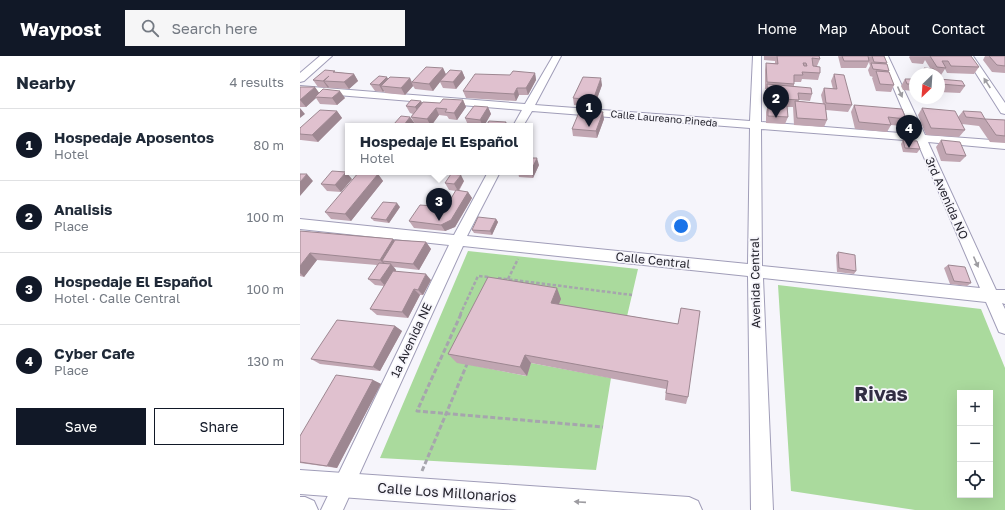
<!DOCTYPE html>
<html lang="en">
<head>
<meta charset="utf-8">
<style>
  :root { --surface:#fff; --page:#f6f6f7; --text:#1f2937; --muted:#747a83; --line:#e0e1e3; --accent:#111827 }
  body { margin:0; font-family:"Golos Text",sans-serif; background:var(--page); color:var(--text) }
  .controls { position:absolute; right:12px; bottom:12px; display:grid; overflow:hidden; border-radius:0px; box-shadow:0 4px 16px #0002 }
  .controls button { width:36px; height:36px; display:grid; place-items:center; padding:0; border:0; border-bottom:1px solid var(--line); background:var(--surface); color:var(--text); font:20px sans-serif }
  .compass { position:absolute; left:609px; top:12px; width:36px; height:36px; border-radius:50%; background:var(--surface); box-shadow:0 4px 16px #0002; rotate:205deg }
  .you { position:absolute; left:381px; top:170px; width:14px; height:14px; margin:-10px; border:3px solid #fff; border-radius:50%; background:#1a73e8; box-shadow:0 0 0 6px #1a73e833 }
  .badge { display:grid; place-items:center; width:26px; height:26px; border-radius:50%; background:var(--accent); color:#fff; font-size:13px; font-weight:700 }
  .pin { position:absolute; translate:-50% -33px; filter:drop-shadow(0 1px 2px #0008) }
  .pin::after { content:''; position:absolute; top:21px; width:14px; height:12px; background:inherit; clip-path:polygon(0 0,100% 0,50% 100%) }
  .popup { position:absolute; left:45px; top:67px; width:188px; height:52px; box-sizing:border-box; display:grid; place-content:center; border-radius:0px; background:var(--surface); filter:drop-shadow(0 1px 3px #0005); font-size:13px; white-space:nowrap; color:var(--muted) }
  .popup b { font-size:15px; color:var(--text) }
  .popup::after { content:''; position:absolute; left:50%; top:100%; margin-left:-8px; border:8px solid transparent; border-top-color:var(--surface) }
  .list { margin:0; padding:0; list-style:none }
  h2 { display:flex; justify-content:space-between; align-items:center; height:52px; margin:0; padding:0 16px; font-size:17px }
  h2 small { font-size:13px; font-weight:400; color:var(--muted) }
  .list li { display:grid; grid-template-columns:26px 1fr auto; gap:12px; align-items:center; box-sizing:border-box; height:72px; padding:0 16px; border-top:1px solid var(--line) }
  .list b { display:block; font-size:15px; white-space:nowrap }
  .list p { margin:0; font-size:13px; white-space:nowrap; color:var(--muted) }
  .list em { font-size:13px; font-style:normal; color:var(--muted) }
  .actions { display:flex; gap:8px; padding:12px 16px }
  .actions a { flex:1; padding:9px 0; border:1px solid var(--accent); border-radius:0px; text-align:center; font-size:14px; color:var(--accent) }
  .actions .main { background:var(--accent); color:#fff }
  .icon { flex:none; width:22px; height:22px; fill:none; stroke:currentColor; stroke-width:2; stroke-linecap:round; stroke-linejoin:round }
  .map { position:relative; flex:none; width:705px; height:454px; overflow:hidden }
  header { display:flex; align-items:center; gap:24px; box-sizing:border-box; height:56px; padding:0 20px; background:var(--accent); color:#fff }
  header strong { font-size:19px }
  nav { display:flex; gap:22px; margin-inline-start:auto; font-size:14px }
  .search { width:280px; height:36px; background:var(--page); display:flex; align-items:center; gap:10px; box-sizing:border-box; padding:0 14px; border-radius:0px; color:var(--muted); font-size:15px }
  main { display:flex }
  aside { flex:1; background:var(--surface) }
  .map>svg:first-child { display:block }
</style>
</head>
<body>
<header>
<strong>Waypost</strong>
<div class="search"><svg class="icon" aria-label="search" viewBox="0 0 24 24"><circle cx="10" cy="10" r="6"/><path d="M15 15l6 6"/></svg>Search here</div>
<nav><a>Home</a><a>Map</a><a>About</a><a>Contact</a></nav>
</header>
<main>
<aside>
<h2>Nearby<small>4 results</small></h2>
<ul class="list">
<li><span class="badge">1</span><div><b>Hospedaje Aposentos</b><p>Hotel</p></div><em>80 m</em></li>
<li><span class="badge">2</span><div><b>Analisis</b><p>Place</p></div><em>100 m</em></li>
<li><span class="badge">3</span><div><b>Hospedaje El Español</b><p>Hotel · Calle Central</p></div><em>100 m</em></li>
<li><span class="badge">4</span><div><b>Cyber Cafe</b><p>Place</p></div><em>130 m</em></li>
</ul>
<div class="actions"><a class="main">Save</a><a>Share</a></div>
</aside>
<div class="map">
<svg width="705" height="454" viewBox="0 0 705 454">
  <rect width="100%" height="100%" fill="#f6f5fb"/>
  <path fill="#aada9d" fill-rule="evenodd" d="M168 195 338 213 325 269 255 257 260 243 157 306 226 320 231 307 311 322 296 414 80 402Z
    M478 229 681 253 705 312V454H615L491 435ZM660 337H690V439H660Z"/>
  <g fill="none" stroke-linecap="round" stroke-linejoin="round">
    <defs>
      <path id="minor" d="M253 0H261L235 49 450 65 453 0H461V66L613 78 580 0H588L625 79 705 85V93L628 86 696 234H705V248L702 247 705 253V278L699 276 686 246 463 222 473 454H451L448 220 163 190 43 454H21L149 189 0 173V163L154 179 188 116H200L167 180 448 208 450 72 232 55 223 70H213L222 54 0 36V30L225 48ZM461 73 617 85 680 232 462 210Z
        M665 0H673L705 47V58L701 57Z"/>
      <path id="tertiary" d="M20 0H32L4 25 0 26V17Z
        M0 414 389 441 398 445 402 454H217L0 438Z
        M0 441H5L14 445 18 454H0Z"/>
    </defs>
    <use href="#minor" stroke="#a09db8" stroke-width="2"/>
    <use href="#tertiary" stroke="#a09db8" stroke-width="2"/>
    <path stroke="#a6a5ad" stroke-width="2.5" stroke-dasharray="3.5 2" stroke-linecap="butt" d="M198 222 332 239
      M208 223 218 203
      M160 259 178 220 189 221"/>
    <path stroke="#a6a5ad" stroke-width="3" stroke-dasharray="5 2.5" stroke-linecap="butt" d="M161 258 117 355 303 371
      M122 415 167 308"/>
    <use href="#minor" fill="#fff" fill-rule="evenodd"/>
    <use href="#tertiary" fill="#fff" fill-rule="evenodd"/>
  </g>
  <path fill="#c1a6b2" d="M464 0H519L520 3 517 10H513L520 17 518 24 502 23 501 26H494V30L512 38 510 45 499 44 498 45 523 48 521 39 524 32 533 33 531 25 534 18 552 49 548 56 526 54 527 64 524 71 494 69 493 51H487L488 61 485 68 466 67V56L468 49H466L465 35 466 33H465V14L466 7H475V5L464 4Z
    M538 0H584L587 7 586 8 589 15 588 16 594 29 591 36 576 35 572 22 573 21 570 20 568 14 570 10 569 6 566 12H541Z
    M610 0H671L679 11 674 18 647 17 645 13 641 19 639 18H621L624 12H630L625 4 623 8 612 7 609 1Z
    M685 0H705V17L692 16 683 4Z
    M143 12 146 18 162 15 165 22 156 33 143 32 140 26 133 35 115 33 113 30 105 39 85 37 84 35 83 36 75 35 70 28 88 22H110L112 26Z
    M36 16 54 18 58 25 49 33 29 32V31L28 32 18 31 13 24Z
    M235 17 236 24 228 39H219L216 45 166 42 163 35 210 19Z
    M605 23H615V35L603 34 601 30Z
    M639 23 665 30 660 37 639 36Z
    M302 29 294 51 274 49 273 42Z
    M0 31 19 37 45 42 37 49 20 48 16 42 6 51H0Z
    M163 44 166 51 157 64 149 63 147 60 139 59 131 70 115 68 111 61 113 58 110 57 106 50 121 45 122 47H140Z
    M554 49 606 63 602 70 591 69 587 76 555 73 551 56Z
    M188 51 191 58 184 70 168 69 165 62Z
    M622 52 658 61 663 55 685 63 679 70 662 68 665 74 659 81 626 79 618 59Z
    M37 55 42 62 18 86 1 84H0V72Z
    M110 61 115 68 113 70H96L94 68Z
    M304 63 297 82 273 80 272 73Z
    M685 63 705 64V87L690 86 679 70Z
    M603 84 620 93 617 97 603 96 601 88Z
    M641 84 666 100 660 106 641 105 636 91Z
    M230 102 239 109 233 122 219 121 218 116H230Z
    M78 118 83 125 51 165 31 163 25 156Z
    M52 123 41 136 27 135 21 128Z
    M164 125 159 135 168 136 172 142 155 171 145 175 114 172 109 165 146 151 156 135 149 134 145 127Z
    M100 151 89 167 74 165 71 162Z
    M196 163 198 166 192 179 174 177 172 174Z
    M0 175 93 183 95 185 126 186 131 193 119 214 94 211 96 214V215L131 224 123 239H120L108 262 77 259 70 253 84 230 75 229 68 223 77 209 17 204 4 221 0 220Z
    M538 196 556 215 554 218 537 216 536 199Z
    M648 209 671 227 667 230 650 228 644 212Z
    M261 243 259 248 378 268 388 341 386 348 365 344 366 333 231 307 227 320 157 307 148 298Z
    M95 270 102 275 80 315 20 308 11 303Z
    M73 324 81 328 37 412 0 407V380Z"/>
  <path fill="#9d8791" d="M143 12 146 19 140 25V26L133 35 129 28Z
    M162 15 165 22 156 33 153 26Z
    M235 17 236 24 228 39 226 32Z
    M54 18 58 25 49 33 44 26Z
    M29 20 24 25 29 31 28 32 23 25Z
    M87 21 91 28 81 30 84 35 83 36 79 29Z
    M110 22 113 30 105 39 101 32Z
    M301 22 302 29 294 51 293 44Z
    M15 31 20 38 15 41 16 42 6 51 0 44Z
    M217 32 219 39 216 45 214 38Z
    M40 35 45 42 37 49 32 42Z
    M163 44 166 51 157 64 154 57Z
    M121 45 124 52 119 58 115 51Z
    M188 51 191 58 184 70H183L180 64Z
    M0 52 5 58 0 62Z
    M136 52 139 59 131 70 127 63Z
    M37 55 42 62 18 86 12 79Z
    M303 56 304 63 297 82 296 75Z
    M110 61 115 68 113 70H105L104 69Z
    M206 66 208 70H204Z
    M237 102 239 109 233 122 231 115Z
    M46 116 52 123 41 136 35 129Z
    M7 118 13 125 0 140V126Z
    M78 118 83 125 51 165 45 158Z
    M161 119 164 125 158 135 154 128Z
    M168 136 172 142 155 171 145 175 141 169Z
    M97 147 100 151 89 167 86 164Z
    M196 163 198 166 192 179 190 175Z
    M93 183 99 190 82 205 87 209 86 210 80 204Z
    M126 186 131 193 119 214 113 208Z
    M10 197 17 204 4 221 0 217V210Z
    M91 208 96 214 86 231 80 224Z
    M126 218 131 224 123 239 118 234Z
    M257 232 261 243 255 257 251 247Z
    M114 233 120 239 108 262 102 256Z
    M95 270 102 275 80 315 73 311Z
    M225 299 231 307 227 320 220 311Z
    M73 324 81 328 37 412 27 410Z"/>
  <path fill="#e0c1cf" stroke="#9d8791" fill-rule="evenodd" d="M477 0H519L520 3 512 2 513 10 520 11V17L502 16 503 19H494V28L467 26 466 7 478 8ZM503 7H506L507 10H504Z
    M542 0H568L569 5H544Z
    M572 0H584L587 7 574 6Z
    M630 0H671L679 11 651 10 648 5H642L646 12 637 11Z
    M689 0H705V10L697 9Z
    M571 7 587 8 589 15 573 13Z
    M126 11 143 12 129 28 112 26Z
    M624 12 634 13 637 18H627Z
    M25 14 35 15 33 16 54 18 44 26 24 25 29 20 23 25 13 24Z
    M150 14 162 15 153 26 140 25Z
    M213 15 235 17 226 32H217L214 38 163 35 175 18 210 19Z
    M576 15 589 16 594 29 580 28Z
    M534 18 544 19 552 49 526 47 524 32 537 33Z
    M79 20 87 21 79 29 70 28Z
    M90 21 110 22 101 32 81 30Z
    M283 21 301 22 293 44 273 42Z
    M605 23H615V28H607Z
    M639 23 662 25 665 30 641 28 639 25Z
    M467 28 511 32 512 38 498 37 499 44 468 42Z
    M0 31H15L0 44Z
    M23 33 40 35 32 42 15 41Z
    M143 43 163 44 154 57 145 56 147 53 136 52 127 63 111 61 123 46 140 47Z
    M111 44 121 45 115 51 106 50Z
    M495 45 525 48 527 64 497 62Z
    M468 49 487 50 488 61 468 60Z
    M554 49 602 53 606 63 588 61 591 69 559 66Z
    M174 50 188 51 180 64 165 62Z
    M622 52 655 55 665 74 631 72Z
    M20 54 37 55 12 79 0 78V72Z
    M280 54 303 56 296 75 272 73Z
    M663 55 681 56 685 63 666 61Z
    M101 60 110 61 104 69 94 68Z
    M685 63 705 64V80L696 79Z
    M189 65 206 66 204 70H186Z
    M603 84 617 85 620 93 605 92Z
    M641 84 660 86 666 100 646 98Z
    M230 102H237L231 115H230Z
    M32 115 46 116 35 129 21 128Z
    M59 116 78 118 45 158 25 156Z
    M0 118H7L0 126Z
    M151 118 161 119 154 128 145 127Z
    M156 134 168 136 151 164 141 169 109 165 120 149 146 151Z
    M83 146 97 147 86 164 71 162Z
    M178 161 196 163 190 175 172 174Z
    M0 175 93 183 80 204 10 197 0 210Z
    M95 184 126 186 113 208 82 205Z
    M538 196 555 199 556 215 539 212Z
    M79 207 91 208 80 224 68 223Z
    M648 209 665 211 671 227 654 225Z
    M93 215 126 218 118 234 114 233 102 256 70 253Z
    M188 221 257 232 251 247 378 268 381 252 400 255 388 341 366 337 368 325 225 299 220 311 148 298Z
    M37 264 95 270 73 311 11 303Z
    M36 319 73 324 27 410 0 406V380Z"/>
  <defs><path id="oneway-solid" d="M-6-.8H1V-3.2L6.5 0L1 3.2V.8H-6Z"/></defs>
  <g fill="#9d9ca1">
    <use href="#oneway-solid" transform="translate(687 27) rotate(-123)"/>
    <use href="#oneway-solid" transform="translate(600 36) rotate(66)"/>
    <use href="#oneway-solid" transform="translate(676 206) rotate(66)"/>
    <use href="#oneway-solid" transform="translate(280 446) rotate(-176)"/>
  </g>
  <g text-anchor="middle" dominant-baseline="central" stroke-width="3.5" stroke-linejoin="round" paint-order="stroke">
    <g font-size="10" fill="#25242e" stroke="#f6f5fb">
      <text transform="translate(364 62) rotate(5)">Calle Laureano Pineda</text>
    </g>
    <g font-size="12" fill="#25242e" stroke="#f6f5fb">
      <text transform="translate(647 142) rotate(66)">3rd Avenida NO</text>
      <text transform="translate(353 204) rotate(6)">Calle Central</text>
      <text transform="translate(455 227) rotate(-91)">Avenida Central</text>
      <text transform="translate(111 284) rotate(-65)">1a Avenida NE</text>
    </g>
    <g font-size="14" fill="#25242e" stroke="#f6f5fb">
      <text transform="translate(147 436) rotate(4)">Calle Los Millonarios</text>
    </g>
    <g font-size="20" font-weight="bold" fill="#312d43" stroke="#f6f5fb">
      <text x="581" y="337">Rivas</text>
    </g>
  </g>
</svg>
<div class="controls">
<button>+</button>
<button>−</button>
<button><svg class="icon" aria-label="locate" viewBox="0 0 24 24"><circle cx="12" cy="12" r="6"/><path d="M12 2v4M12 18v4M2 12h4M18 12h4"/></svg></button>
</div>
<svg class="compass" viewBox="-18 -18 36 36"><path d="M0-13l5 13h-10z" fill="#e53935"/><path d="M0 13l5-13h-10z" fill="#747a83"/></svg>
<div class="you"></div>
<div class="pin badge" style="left:289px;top:71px">1</div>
<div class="pin badge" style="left:476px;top:62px">2</div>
<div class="pin badge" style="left:139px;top:165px">3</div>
<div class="popup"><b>Hospedaje El Español</b>Hotel</div>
<div class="pin badge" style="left:609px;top:92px">4</div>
</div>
</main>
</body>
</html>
